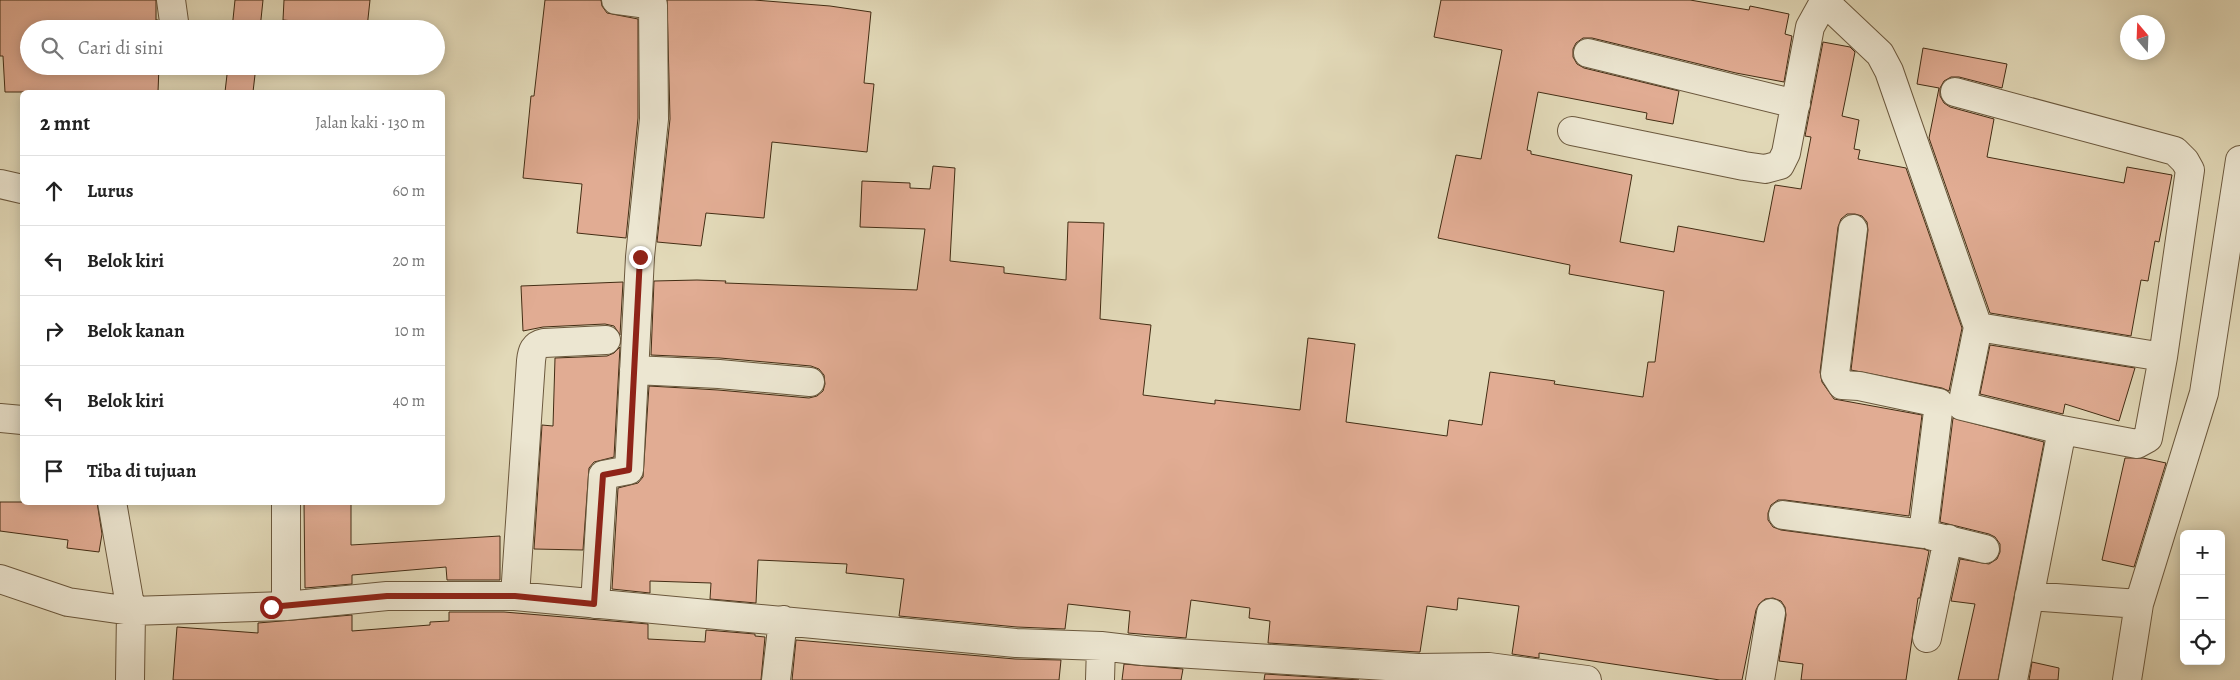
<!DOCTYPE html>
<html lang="id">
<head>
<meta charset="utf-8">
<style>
  :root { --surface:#fff; --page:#f2f2f2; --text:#222; --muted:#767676; --line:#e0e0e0 }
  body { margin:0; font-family:Alegreya,serif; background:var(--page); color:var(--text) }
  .controls { position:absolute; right:15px; bottom:15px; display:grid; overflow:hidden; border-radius:8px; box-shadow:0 2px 12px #0003 }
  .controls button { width:45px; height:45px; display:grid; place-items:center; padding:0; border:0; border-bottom:1px solid var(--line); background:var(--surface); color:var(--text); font:25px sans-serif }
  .compass { position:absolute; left:2120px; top:15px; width:45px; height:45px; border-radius:50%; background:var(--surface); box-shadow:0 2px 12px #0003; rotate:341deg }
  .stop { position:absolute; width:15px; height:15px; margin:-11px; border:4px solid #8f2418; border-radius:50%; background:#fff }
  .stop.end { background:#8f2418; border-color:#fff; box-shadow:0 1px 5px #0008 }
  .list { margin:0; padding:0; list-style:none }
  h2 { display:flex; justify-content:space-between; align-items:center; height:65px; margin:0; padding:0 20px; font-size:21px }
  h2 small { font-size:16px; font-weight:400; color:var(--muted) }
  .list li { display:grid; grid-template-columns:32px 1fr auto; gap:15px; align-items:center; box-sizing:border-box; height:70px; padding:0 20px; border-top:1px solid var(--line) }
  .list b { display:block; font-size:19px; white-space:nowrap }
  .list em { font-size:16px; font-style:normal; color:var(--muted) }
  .icon { flex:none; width:28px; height:28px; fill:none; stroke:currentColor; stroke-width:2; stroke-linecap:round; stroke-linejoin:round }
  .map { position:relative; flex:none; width:2240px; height:680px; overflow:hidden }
  .search { position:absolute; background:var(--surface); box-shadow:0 2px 12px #0003; left:20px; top:20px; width:425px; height:55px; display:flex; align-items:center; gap:12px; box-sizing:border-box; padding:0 18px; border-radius:28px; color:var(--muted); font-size:19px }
  .panel { position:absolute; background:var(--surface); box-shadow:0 2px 12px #0003; left:20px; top:90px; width:425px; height:415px; border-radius:8px }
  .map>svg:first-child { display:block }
</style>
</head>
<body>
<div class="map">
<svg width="2240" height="680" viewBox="0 0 2240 680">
  <rect width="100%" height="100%" fill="#e2d9b8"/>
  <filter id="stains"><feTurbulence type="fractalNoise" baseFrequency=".004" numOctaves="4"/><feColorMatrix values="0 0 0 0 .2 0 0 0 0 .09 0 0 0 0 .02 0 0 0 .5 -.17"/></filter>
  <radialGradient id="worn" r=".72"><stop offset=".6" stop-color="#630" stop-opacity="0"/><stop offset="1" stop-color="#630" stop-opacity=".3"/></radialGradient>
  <path fill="#e1ac93" stroke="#432d14" d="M0 0H156V20H158L159 29H29V66H159L158 92H5L3 56H0Z
    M235 0H263L260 29H232Z
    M284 0H370L367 28 283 20Z
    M545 0H601L602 6 607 13 638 19V118L626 238 577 233 582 184 523 178 531 96H534Z
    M667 0H754L830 6 871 12 864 83 874 84 867 152 772 142 764 218 706 213 701 246 657 242 670 119Z
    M1441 0H1690L1749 10 1750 6 1789 14 1785 34 1792 36 1784 82 1736 73 1592 38H1583L1576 43 1573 49V57L1577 64 1584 68 1679 91 1673 124 1646 119 1647 113 1538 92 1527 150 1531 151V154L1632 175 1620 242 1674 252 1678 226 1764 242 1775 185 1801 189 1811 137 1805 136 1823 42 1850 47 1855 52 1842 116 1859 120 1854 149 1860 150 1858 159 1906 168 1962 328 1949 391 1942 388 1851 370 1868 230 1867 222 1862 216 1855 214H1847L1841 219 1838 227 1820 372 1822 382 1834 399 1922 415 1909 516 1785 500H1778L1771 505 1768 513V520L1773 527 1781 530 1924 549 1929 551 1920 598H1918L1906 680H1801L1803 664 1779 661 1786 615 1785 607 1781 601 1773 598 1765 599 1759 604 1756 610 1742 680H1720L1539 653V658L1512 654 1519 606 1458 598 1457 610 1427 606 1420 652H1418L1268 643 1270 621 1249 618 1250 608 1191 600 1186 638 1128 633 1130 611 1068 604 1065 629 1017 627 899 616 904 579 846 573 847 564 758 560 756 603 710 599 711 583 650 581V593L612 589 618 488 638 483 643 477 649 386 718 390 809 398 817 396 823 391 825 384 824 375 819 369 811 366 720 358 651 355 654 281 697 280 726 281 725 283 917 290 925 229 860 227 862 181 910 183V188L930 189 933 166 955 168 950 261 1004 267V273L1066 280 1068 222 1104 223 1100 319 1151 325 1143 395 1215 404V400L1300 410 1308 338 1355 344 1346 422 1447 436 1449 420 1482 425 1490 372 1555 381 1554 384 1643 397 1648 362H1655L1664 291 1569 274 1570 265 1438 238 1456 155 1481 159 1502 50 1434 37Z
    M1923 48 2007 64 2002 88 1959 77H1951L1944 81 1940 88V96L1944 103 1950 107 1994 119 1987 157 2124 183 2127 167 2172 175 2159 242 2155 241 2148 281 2141 280 2131 336 1990 313 1929 138 1939 88 1917 84Z
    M228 66H256L253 92H225Z
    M623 282 620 335 614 326 605 324 543 327 523 331 521 286Z
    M1990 345 2135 368 2119 421 2065 404 2063 414 1980 394Z
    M620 347 614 457 594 462 589 468 583 550 534 549 542 425 553 426 555 358 607 356 614 353Z
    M1953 418 2044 442 1998 680H1958L1975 604 1951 601 1960 559 1989 564 1997 559 2000 552V544L1995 537 1989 534 1940 522Z
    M2125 458H2143L2166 463 2134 567 2102 560Z
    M0 502H97L102 534 99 552 67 548 68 540 0 531Z
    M304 502H351V545L500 536V580H447L446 567 352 575V584L305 588Z
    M449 612H504L648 624V639L705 642 706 630 755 634V636L765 637 761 680H173L177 627 258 633V623L352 615V631L430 625V622L449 621Z
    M796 640 1015 659 1061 660 1059 680H792Z
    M2032 662 2059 668 2058 680H2029Z
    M1124 664 1183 669 1181 680H1122Z
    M1265 674 1359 680H1264Z"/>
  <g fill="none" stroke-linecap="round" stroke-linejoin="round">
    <defs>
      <path id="minor" d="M171 0 175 29
        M1824 1 1880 54 1889 71 1978 327 2163 357
        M1588 53 1796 104
        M1955 92 2175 151 2185 161 2190 170 2163 357 2148 438 2137 444 2062 430
        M1572 131 1744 166 1765 169 1780 165 1786 153 1810 27 1825 0
        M0 184 22 189
        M1978 327 1962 406 2062 430 2013 680
        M634 370 719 374 810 382
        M0 418 22 420
        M112 502 131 611 130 680
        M1783 515 1923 534 1939 403 1859 386 1842 385 1835 374 1853 229
        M1932 536 1985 549
        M0 579 68 602 131 611 286 606 387 596H515L1016 643 1101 646 1143 651 1418 668 1489 667 1587 680
        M515 596 531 361C532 351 534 345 544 343L606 340
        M2029 596 2139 604
        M595 604 603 475 629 470 640 257 654 119 653 5 616 0
        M286 606V502
        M1927 638 1948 539
        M776 680 783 620
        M1100 680 1101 646
        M1760 680 1771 613
        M2127 680 2139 604 2204 393 2240 160"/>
    </defs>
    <use href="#minor" stroke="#6b583d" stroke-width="30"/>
    <use href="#minor" stroke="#ece6d1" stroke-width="28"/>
  </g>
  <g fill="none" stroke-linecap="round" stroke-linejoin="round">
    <path stroke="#8f2418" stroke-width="6" d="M271 607 387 596H515L594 604 603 475 629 470 640 257"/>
  </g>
  <rect width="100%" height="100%" filter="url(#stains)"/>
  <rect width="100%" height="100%" fill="url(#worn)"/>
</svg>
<div class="controls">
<button>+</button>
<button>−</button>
<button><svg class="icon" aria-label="locate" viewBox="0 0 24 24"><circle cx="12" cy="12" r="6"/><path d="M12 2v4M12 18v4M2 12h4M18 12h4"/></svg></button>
</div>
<svg class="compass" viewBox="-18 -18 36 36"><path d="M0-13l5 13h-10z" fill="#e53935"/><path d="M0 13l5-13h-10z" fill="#767676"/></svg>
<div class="stop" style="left:271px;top:607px"></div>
<div class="stop end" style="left:640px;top:257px"></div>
<div class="search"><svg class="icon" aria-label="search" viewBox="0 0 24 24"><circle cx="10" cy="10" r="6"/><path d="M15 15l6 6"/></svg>Cari di sini</div>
<section class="panel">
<h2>2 mnt<small>Jalan kaki · 130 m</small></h2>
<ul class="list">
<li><svg class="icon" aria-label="ahead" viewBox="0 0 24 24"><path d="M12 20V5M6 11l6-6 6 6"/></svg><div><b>Lurus</b></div><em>60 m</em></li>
<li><svg class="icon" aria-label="left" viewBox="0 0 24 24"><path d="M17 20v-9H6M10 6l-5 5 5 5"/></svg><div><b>Belok kiri</b></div><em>20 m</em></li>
<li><svg class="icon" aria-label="right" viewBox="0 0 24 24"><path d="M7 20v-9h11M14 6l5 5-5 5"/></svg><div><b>Belok kanan</b></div><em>10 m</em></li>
<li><svg class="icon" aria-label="left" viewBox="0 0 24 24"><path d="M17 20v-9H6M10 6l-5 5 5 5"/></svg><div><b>Belok kiri</b></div><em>40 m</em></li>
<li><svg class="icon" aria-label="arrive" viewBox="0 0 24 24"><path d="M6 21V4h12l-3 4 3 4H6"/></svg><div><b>Tiba di tujuan</b></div></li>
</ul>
</section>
</div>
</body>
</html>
